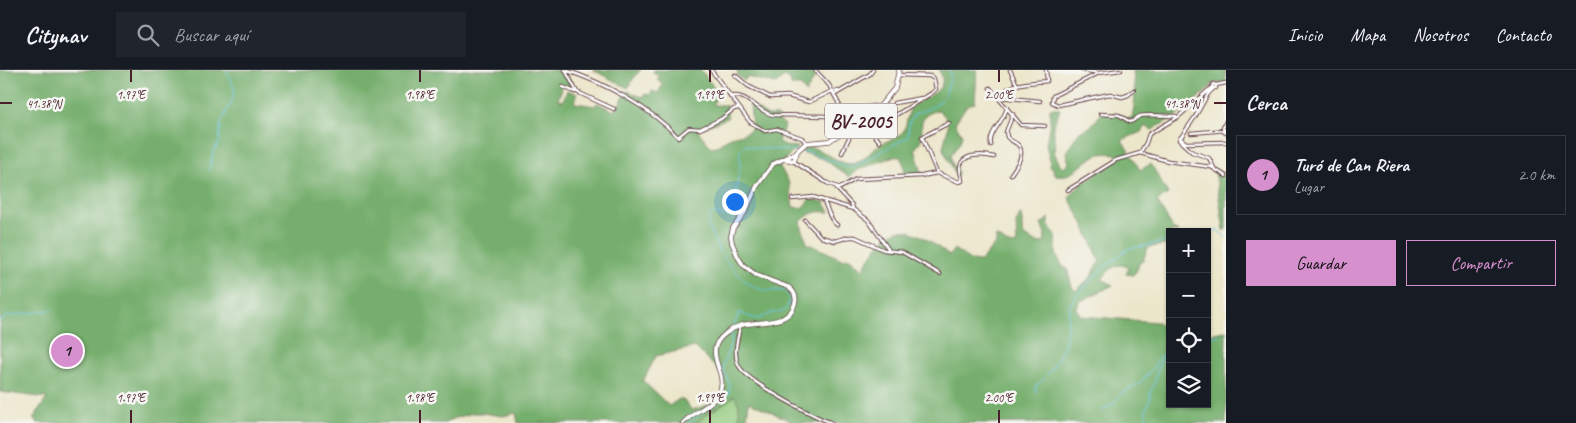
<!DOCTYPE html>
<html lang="es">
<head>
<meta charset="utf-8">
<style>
  :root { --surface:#171b24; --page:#20242c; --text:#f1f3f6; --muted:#9ea1a6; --line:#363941; --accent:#d690ce }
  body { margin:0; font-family:Caveat,sans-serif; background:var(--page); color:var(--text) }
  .controls { position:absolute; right:15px; bottom:15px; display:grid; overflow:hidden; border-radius:0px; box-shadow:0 1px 4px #0004 }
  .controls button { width:45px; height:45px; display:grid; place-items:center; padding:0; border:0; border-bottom:1px solid var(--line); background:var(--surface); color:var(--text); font:25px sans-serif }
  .you { position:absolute; left:734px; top:131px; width:18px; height:18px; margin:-12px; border:4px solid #fff; border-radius:50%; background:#1a73e8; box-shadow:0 0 0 8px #1a73e833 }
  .badge { display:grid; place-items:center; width:32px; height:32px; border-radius:50%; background:var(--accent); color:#111; font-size:16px; font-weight:700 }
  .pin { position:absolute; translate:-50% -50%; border:2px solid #fff; box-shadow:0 1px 5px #0006 }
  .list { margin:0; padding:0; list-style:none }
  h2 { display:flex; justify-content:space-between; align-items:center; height:65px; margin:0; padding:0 20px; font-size:21px }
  h2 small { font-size:16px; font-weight:400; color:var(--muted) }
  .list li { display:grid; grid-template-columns:32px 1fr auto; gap:15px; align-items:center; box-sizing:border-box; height:80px; margin:0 10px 10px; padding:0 10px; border:1px solid var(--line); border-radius:0px }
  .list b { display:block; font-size:19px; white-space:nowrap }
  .list p { margin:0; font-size:16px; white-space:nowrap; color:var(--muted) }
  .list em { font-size:16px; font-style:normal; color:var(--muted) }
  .actions { display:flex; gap:10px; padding:15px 20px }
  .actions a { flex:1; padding:11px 0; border:1px solid var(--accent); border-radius:0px; text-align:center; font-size:18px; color:var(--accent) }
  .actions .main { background:var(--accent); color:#111 }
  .icon { flex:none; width:28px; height:28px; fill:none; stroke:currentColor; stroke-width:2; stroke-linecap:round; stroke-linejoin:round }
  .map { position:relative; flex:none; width:1226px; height:353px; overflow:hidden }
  header { display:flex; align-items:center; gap:30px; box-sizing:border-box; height:70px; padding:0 25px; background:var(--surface); border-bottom:1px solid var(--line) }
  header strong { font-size:24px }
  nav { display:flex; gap:28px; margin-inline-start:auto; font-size:18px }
  .search { width:350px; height:45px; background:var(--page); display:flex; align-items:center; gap:12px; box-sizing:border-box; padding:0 18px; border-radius:0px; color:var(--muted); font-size:19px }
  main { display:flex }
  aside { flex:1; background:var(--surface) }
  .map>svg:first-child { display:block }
</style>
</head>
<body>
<header>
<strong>Citynav</strong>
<div class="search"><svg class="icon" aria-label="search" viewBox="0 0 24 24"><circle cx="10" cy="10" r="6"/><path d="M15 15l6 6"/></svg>Buscar aquí</div>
<nav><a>Inicio</a><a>Mapa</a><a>Nosotros</a><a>Contacto</a></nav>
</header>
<main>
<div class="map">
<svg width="1226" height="353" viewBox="0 0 1226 353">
  <rect width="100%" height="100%" fill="#f6f6f2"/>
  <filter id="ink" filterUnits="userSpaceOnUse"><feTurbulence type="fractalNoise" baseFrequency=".02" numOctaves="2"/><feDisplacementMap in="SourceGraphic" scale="10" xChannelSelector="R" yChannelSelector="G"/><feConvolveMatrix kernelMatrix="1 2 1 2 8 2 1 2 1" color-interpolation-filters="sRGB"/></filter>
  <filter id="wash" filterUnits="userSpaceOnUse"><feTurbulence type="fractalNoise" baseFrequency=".0096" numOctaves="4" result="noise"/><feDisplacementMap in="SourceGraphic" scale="20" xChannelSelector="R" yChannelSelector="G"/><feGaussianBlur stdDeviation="1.12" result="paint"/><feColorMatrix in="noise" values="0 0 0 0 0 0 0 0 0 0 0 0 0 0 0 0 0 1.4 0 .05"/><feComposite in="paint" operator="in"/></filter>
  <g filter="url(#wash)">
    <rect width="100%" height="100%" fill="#ece6cb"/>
    <path fill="#93cb7e" stroke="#6e7554" d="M734 326C741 333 740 344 737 353H696C708 343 721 336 734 326Z"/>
    <path fill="#76af6d" stroke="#60674c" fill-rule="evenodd" d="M0 0H565L575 20 563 15 558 30 563 31 567 20 577 24 575 33 595 36 597 33 614 41 628 21 642 27 645 24 650 25 652 21 658 23 663 14 657 10 659 6 653 3 654 0H701L718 23 713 35H726L728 48 697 60 711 77C724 75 721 71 729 68 740 63 742 67 752 58L750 34 768 46H778L779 51 785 55 778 71 784 76 798 77 779 95 789 113 793 137 802 138 810 129 824 132 830 142C814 141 812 142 800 152L807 173 842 189 850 188 863 199C871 185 881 167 897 161 912 156 939 177 949 186L954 179 970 190 981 191 996 173V167C1003 168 1003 174 1014 175L1017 173 1016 153 1020 145 1022 146V159L1024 166 1035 172 1044 173 1045 165 1041 154 1049 148 1048 155 1056 165V185L1064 198H1067L1072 217 1076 221 1090 208 1100 191 1084 155 1069 128 1080 114 1118 90 1116 84C1108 83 1099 83 1093 87 1079 96 1073 108 1056 105L1053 102 1054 99 1049 96 1050 92 1046 74 1050 52V38H1059L1060 40 1053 56 1055 73 1054 82 1060 95 1064 98 1069 93 1066 82 1079 62 1090 57 1102 43 1119 44 1128 49 1132 47C1136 31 1135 16 1133 0H1226V13H1213L1210 18 1178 45 1152 60 1145 56 1141 62 1122 70 1140 100 1151 94 1168 124 1157 131 1173 159 1179 162H1170V176L1164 175 1149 177 1146 182 1143 191 1140 192 1136 202 1133 205 1126 204 1129 198C1118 190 1109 200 1102 209L1113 215 1079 232 1077 239 1081 246 1158 252 1170 263V334H1207V264L1226 261V353H790L789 350 749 332 746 353H737C740 344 741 333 734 326 721 336 708 343 696 353H518L516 343 503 346 483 343H473L455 348 445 353H37L33 349 47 328 0 322ZM695 277 723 305C727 329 713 335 692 340L683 330 679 329 669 336 643 311 656 286Z
      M593 0H641L635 6 628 18Z
      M736 0H814L817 3 806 23 801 16H792L789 8 784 7 776 14 748 7 744 11 737 5 738 1Z
      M939 0H977L975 33 967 35 955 53 962 65 960 72 951 85 952 93 958 102 957 107 943 79C945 63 955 52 938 40 913 48 926 55 920 72 919 74 917 76 915 79L921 100V104H905L904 95 900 87 894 86 858 100 849 107 824 89 802 82 805 77C824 76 838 98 856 93 865 90 872 79 881 74 888 70 900 68 904 60 907 54 907 44 911 38 920 27 953 23 939 0Z
      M1215 101 1226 108V160H1224Z"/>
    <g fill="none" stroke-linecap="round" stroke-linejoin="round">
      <path stroke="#66c6e4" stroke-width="1" d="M800 81 808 82 847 97H853L908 67 909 53 914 44C941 35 946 31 951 3L948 0
        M209 100 213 83 219 72 221 52 231 33 235 21 227 0
        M1207 163 1217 160 1226 167
        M720 183 709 157V146L713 143 723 146 731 142 735 126 740 96V80L746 75C751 76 754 78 758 78 771 79 783 80 796 81
        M722 185C733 199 744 215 763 220 769 222 779 219 785 222 789 225 790 229 789 232 788 243 778 241 772 243 765 245 761 250 754 248 748 247 745 244 739 243L733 258
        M0 251 8 246 52 240
        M1207 268 1226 264
        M1047 305 1055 294 1065 274 1070 234 1080 221 1103 198 1128 179 1170 171
        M1036 322 1035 317 1045 308
        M1100 342 1114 333 1121 324 1140 313 1154 297 1159 287 1170 280
        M688 353 729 323 730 314 722 299 731 273 732 262
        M1143 353 1146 349V339L1150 330V322L1155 313 1156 304 1164 284"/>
    </g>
  </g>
  <g filter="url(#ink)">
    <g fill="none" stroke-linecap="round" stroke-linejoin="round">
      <defs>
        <path id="minor" d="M565 0C605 13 649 37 678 67L689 58 700 59 721 49 734 39 738 38
          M565 0 577 22 614 39
          M711 0 750 52 765 61 777 59 802 68 806 73
          M815 0 829 15 851 57
          M1010 0 1017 15
          M1082 0 1099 3 1121 0
          M1099 3 1053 26 1052 32 1058 35 1105 25 1110 24 1122 27 1128 25 1134 20
          M735 5 748 16 770 27 788 26 809 32 832 21H838
          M563 17 575 22
          M990 18 1021 55 1045 56
          M1213 18H1216V15L1226 13
          M1214 18 1208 24 1195 47 1179 70 1192 82 1209 88 1214 98
          M834 25 870 4 873 0
          M730 27C745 21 758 42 773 45L827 46 873 36 878 37
          M999 27C1009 12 1031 13 1047 11L1046 0
          M999 27 1040 31
          M894 33 922 28
          M1100 44 1119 45 1130 52C1135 51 1135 48 1140 46 1145 44 1170 46 1176 46
          M863 50 880 72
          M1226 51 1223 58 1224 62 1226 63
          M871 60 932 23 936 19 934 9 930 6 898 5
          M1191 63 1226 60
          M1180 68 1186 73 1226 72
          M991 75C988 62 1005 51 1007 37
          M842 83 855 55
          M1140 83 1168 91 1211 97 1226 106
          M793 91 827 113 840 118 856 109 922 106 937 103 959 112 962 111C962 107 960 103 960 99 960 83 983 84 994 87
          M937 103 922 67 949 53
          M1011 104C1016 97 1027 82 1017 74 1013 71 1010 71 1007 67L1006 62 1013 44
          M837 119 852 135 853 139 868 150 889 180
          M1068 120 1116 90 1140 83 1146 73 1149 64 1178 47 1212 17 1213 14 1216 15
          M792 129 813 127 853 139
          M823 130C828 138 829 150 837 155
          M805 150 821 167 835 171 849 167H855L884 180 902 182 940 204
          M740 256C738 269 733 281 738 294 744 311 813 346 832 353"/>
        <path id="major" d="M785 89 794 91 797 82
          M683 353C693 342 714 335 720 321 728 301 701 282 725 264 730 260 736 257 742 255 759 251 790 256 795 233 797 226 794 221 788 217L756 205 743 195 738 187 732 173 731 166 733 158 745 142 757 116 773 94 794 84 806 73 829 71 876 41 895 18 899 0"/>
      </defs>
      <use href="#minor" stroke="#623d43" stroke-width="4.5"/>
      <use href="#major" stroke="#623d43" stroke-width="5.5"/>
      <use href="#minor" stroke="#fff" stroke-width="2.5"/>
      <use href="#major" stroke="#fff" stroke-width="4"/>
    </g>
  </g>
  <path fill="none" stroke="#4a1f2b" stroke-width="2" d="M131 0V12M420 0V12M710 0V12M999 0V12M0 33H12M1214 33H1226M131 340V353M420 340V353M710 340V353M999 340V353"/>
  <g text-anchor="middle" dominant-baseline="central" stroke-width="5" stroke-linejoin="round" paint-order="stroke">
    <rect fill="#f6f6f2" stroke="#7e6067" stroke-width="1" x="825" y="33.5" width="72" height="35" rx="4"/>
    <g font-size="20" font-weight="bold" fill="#4a1f2b">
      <text x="861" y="51">BV-2005</text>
    </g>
  </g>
  <g font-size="12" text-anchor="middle" fill="#4a1f2b" stroke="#f6f6f2" stroke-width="5" stroke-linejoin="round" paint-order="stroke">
    <text x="131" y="29">1.97°E</text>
    <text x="420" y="29">1.98°E</text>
    <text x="710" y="29">1.99°E</text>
    <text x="999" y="29">2.00°E</text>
    <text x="44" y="38">41.38°N</text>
    <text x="1182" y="38">41.38°N</text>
    <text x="131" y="332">1.97°E</text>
    <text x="420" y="332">1.98°E</text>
    <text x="710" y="332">1.99°E</text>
    <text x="999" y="332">2.00°E</text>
  </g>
</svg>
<div class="controls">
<button>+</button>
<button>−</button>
<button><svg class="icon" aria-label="locate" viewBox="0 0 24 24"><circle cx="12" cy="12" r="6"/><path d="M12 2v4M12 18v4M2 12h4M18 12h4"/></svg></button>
<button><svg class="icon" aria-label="layers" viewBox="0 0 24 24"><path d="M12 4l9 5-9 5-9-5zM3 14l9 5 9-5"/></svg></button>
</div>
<div class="you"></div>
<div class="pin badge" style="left:67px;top:281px">1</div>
</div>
<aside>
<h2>Cerca<small></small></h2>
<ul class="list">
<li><span class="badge">1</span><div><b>Turó de Can Riera</b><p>Lugar</p></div><em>2.0 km</em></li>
</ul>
<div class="actions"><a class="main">Guardar</a><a>Compartir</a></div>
</aside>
</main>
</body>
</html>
